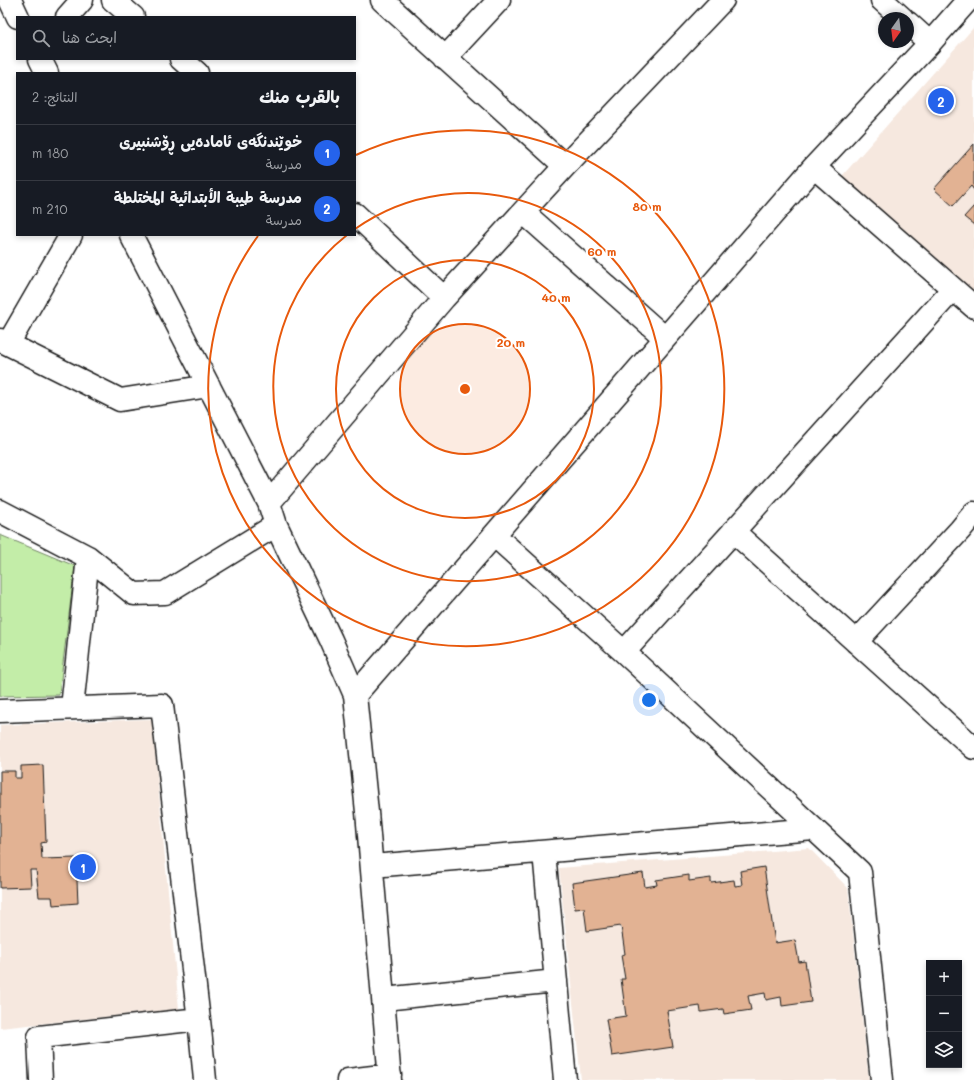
<!DOCTYPE html>
<html lang="ar">
<head>
<meta charset="utf-8">
<style>
  :root { --surface:#171b24; --page:#20242c; --text:#f1f3f6; --muted:#9ea1a6; --line:#363941; --accent:#2563eb }
  body { margin:0; font-family:Mali,"Playpen Sans Arabic",sans-serif; background:var(--page); color:var(--text); direction:rtl }
  .controls { position:absolute; right:12px; bottom:12px; display:grid; overflow:hidden; border-radius:0px; box-shadow:0 2px 6px #0003 }
  .controls button { width:36px; height:36px; display:grid; place-items:center; padding:0; border:0; border-bottom:1px solid var(--line); background:var(--surface); color:var(--text); font:20px sans-serif }
  .compass { position:absolute; left:878px; top:12px; width:36px; height:36px; border-radius:50%; background:var(--surface); box-shadow:0 2px 6px #0003; rotate:194deg }
  .you { position:absolute; left:649px; top:700px; width:14px; height:14px; margin:-10px; border:3px solid #fff; border-radius:50%; background:#1a73e8; box-shadow:0 0 0 6px #1a73e833 }
  .badge { display:grid; place-items:center; width:26px; height:26px; border-radius:50%; background:var(--accent); color:#fff; font-size:13px; font-weight:700 }
  .pin { position:absolute; translate:-50% -50%; border:2px solid #fff; box-shadow:0 1px 4px #0006 }
  .list { margin:0; padding:0; list-style:none }
  h2 { display:flex; justify-content:space-between; align-items:center; height:52px; margin:0; padding:0 16px; font-size:17px }
  h2 small { font-size:13px; font-weight:400; color:var(--muted) }
  .list li { display:grid; grid-template-columns:26px 1fr auto; gap:12px; align-items:center; box-sizing:border-box; height:56px; padding:0 16px; border-top:1px solid var(--line) }
  .list b { display:block; font-size:15px; white-space:nowrap }
  .list p { margin:0; font-size:13px; white-space:nowrap; color:var(--muted) }
  .list em { font-size:13px; font-style:normal; color:var(--muted) }
  .icon { flex:none; width:22px; height:22px; fill:none; stroke:currentColor; stroke-width:2; stroke-linecap:round; stroke-linejoin:round }
  .map { position:relative; flex:none; width:974px; height:1080px; overflow:hidden; direction:ltr }
  .search { position:absolute; background:var(--surface); box-shadow:0 2px 6px #0003; left:16px; top:16px; width:340px; height:44px; display:flex; align-items:center; gap:10px; box-sizing:border-box; padding:0 14px; border-radius:0px; color:var(--muted); font-size:15px }
  .panel { position:absolute; background:var(--surface); box-shadow:0 2px 6px #0003; left:16px; top:72px; width:340px; height:164px; border-radius:0px; direction:rtl }
  .map>svg:first-child { display:block }
</style>
</head>
<body>
<div class="map">
<svg width="974" height="1080" viewBox="0 0 974 1080">
  <rect width="100%" height="100%" fill="#fff"/>
  <filter id="ink" filterUnits="userSpaceOnUse"><feTurbulence type="fractalNoise" baseFrequency=".025" numOctaves="2"/><feDisplacementMap in="SourceGraphic" scale="8" xChannelSelector="R" yChannelSelector="G"/><feConvolveMatrix kernelMatrix="1 2 1 2 8 2 1 2 1" color-interpolation-filters="sRGB"/></filter>
  <g filter="url(#ink)">
    <path fill="#f6e8df" d="M974 27V291L842 176Z
      M152 719 179 1009 0 1028V725Z
      M809 848 848 888 869 1080H581L559 868Z"/>
    <path fill="#c3eda8" stroke="#708462" d="M0 535 75 566 59 695 0 696Z"/>
    <path fill="#e2b293" stroke="#1c1c1c" d="M974 144V190L971 186 953 206 934 189Z
      M974 206V225L964 217Z
      M43 765 46 842 41 843 42 859 76 858 78 903 53 905 52 897H39L36 870H30L31 887 0 888V771H15V778H21V766Z
      M764 867 775 943 795 940 799 962 805 961 811 1002 782 1006 781 997 766 1000 765 993 748 996 751 1010 724 1014 723 1009 701 1012 700 1006 667 1011 673 1047 612 1056 606 1019 626 1016 621 979H625L621 955 625 954 621 926 587 931 584 908 575 909 572 883 643 873 645 887 657 885 656 880 689 875V881L711 878V883L734 880 735 886 742 885 740 871Z"/>
    <g fill="none" stroke-linecap="round" stroke-linejoin="round">
      <defs>
        <path id="street" d="M10 0 18 17
          M113 0 133 17
          M382 0 565 166
          M882 0 902 18
          M67 17 82 0
          M908 23 930 43
          M445 58 499 0
          M40 59 47 73
          M181 59 197 73
          M814 167 974 307
          M523 212 665 338
          M355 214 444 298
          M131 235 269 503 276 525 331 640 355 695 367 812 390 1080
          M0 340 120 400 209 386
          M8 344 71 235
          M269 503 444 298 565 166 723 0
          M0 511 88 557 134 594 165 593 276 525
          M733 531 974 748
          M494 535 624 652 860 872 882 1080
          M856 642 960 530 974 513
          M624 652 953 289
          M355 695 814 167 930 43 968 0
          M72 708 88 557
          M0 711 162 705 200 1029 205 1080
          M544 852 565 1080
          M372 866 814 829
          M384 999 556 981
          M41 1080 39 1037 199 1019
          M348 1080 390 1075"/>
      </defs>
      <use href="#street" stroke="#1c1c1c" stroke-width="25"/>
      <use href="#street" stroke="#fff" stroke-width="22"/>
    </g>
  </g>
  <circle cx="465" cy="389" r="65" fill="#e8590c" fill-opacity=".12"/>
  <g fill="none" stroke="#e8590c" stroke-width="2">
    <circle cx="465" cy="389" r="65"/>
    <circle cx="465" cy="389" r="129"/>
    <path d="M355 229A194 194 0 1 1 347 235"/>
    <path d="M356 155A258 258 0 1 1 258 236"/>
  </g>
  <circle cx="465" cy="389" r="6" fill="#e8590c" stroke="#fff" stroke-width="2"/>
  <g font-size="12" text-anchor="middle" font-weight="bold" fill="#e8590c" stroke="#fff" stroke-width="4" stroke-linejoin="round" paint-order="stroke">
    <text x="647" y="211">80 m</text>
    <text x="602" y="256">60 m</text>
    <text x="556" y="302">40 m</text>
    <text x="511" y="347">20 m</text>
  </g>
</svg>
<div class="controls">
<button>+</button>
<button>−</button>
<button><svg class="icon" aria-label="layers" viewBox="0 0 24 24"><path d="M12 4l9 5-9 5-9-5zM3 14l9 5 9-5"/></svg></button>
</div>
<svg class="compass" viewBox="-18 -18 36 36"><path d="M0-13l5 13h-10z" fill="#e53935"/><path d="M0 13l5-13h-10z" fill="#9ea1a6"/></svg>
<div class="you"></div>
<div class="pin badge" style="left:83px;top:867px">1</div>
<div class="pin badge" style="left:941px;top:101px">2</div>
<div class="search"><svg class="icon" aria-label="search" viewBox="0 0 24 24"><circle cx="10" cy="10" r="6"/><path d="M15 15l6 6"/></svg>ابحث هنا</div>
<section class="panel">
<h2>بالقرب منك<small>النتائج: 2</small></h2>
<ul class="list">
<li><span class="badge">1</span><div><b>خوێندنگەی ئامادەیی ڕۆشنبیری</b><p>مدرسة</p></div><em>180 m</em></li>
<li><span class="badge">2</span><div><b>مدرسة طيبة الأبتدائية المختلطة</b><p>مدرسة</p></div><em>210 m</em></li>
</ul>
</section>
</div>
</body>
</html>
